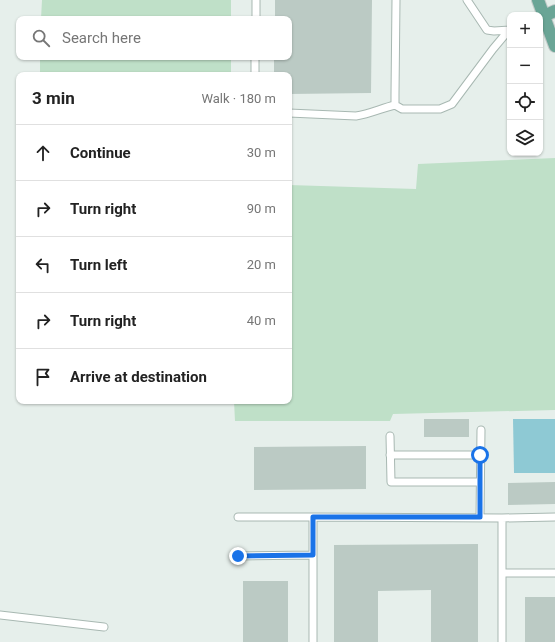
<!DOCTYPE html>
<html lang="en">
<head>
<meta charset="utf-8">
<style>
  :root { --surface:#fff; --page:#f6f6f6; --text:#222; --muted:#767676; --line:#e0e0e0 }
  body { margin:0; font-family:Roboto,sans-serif; background:var(--page); color:var(--text) }
  .controls { position:absolute; right:12px; top:12px; display:grid; overflow:hidden; border-radius:8px; box-shadow:0 1px 3px #0004 }
  .controls button { width:36px; height:36px; display:grid; place-items:center; padding:0; border:0; border-bottom:1px solid var(--line); background:var(--surface); color:var(--text); font:20px sans-serif }
  .stop { position:absolute; width:12px; height:12px; margin:-9px; border:3px solid #1a73e8; border-radius:50%; background:#fff }
  .stop.end { background:#1a73e8; border-color:#fff; box-shadow:0 1px 4px #0008 }
  .list { margin:0; padding:0; list-style:none }
  h2 { display:flex; justify-content:space-between; align-items:center; height:52px; margin:0; padding:0 16px; font-size:17px }
  h2 small { font-size:13px; font-weight:400; color:var(--muted) }
  .list li { display:grid; grid-template-columns:26px 1fr auto; gap:12px; align-items:center; box-sizing:border-box; height:56px; padding:0 16px; border-top:1px solid var(--line) }
  .list b { display:block; font-size:15px; white-space:nowrap }
  .list em { font-size:13px; font-style:normal; color:var(--muted) }
  .icon { flex:none; width:22px; height:22px; fill:none; stroke:currentColor; stroke-width:2; stroke-linecap:round; stroke-linejoin:round }
  .map { position:relative; flex:none; width:555px; height:642px; overflow:hidden }
  .search { position:absolute; background:var(--surface); box-shadow:0 1px 3px #0004; left:16px; top:16px; width:276px; height:44px; display:flex; align-items:center; gap:10px; box-sizing:border-box; padding:0 14px; border-radius:8px; color:var(--muted); font-size:15px }
  .panel { position:absolute; background:var(--surface); box-shadow:0 1px 3px #0004; left:16px; top:72px; width:276px; height:332px; border-radius:8px }
  .map>svg:first-child { display:block }
</style>
</head>
<body>
<div class="map">
<svg width="555" height="642" viewBox="0 0 555 642">
  <rect width="100%" height="100%" fill="#e6efeb"/>
  <path fill="#bfe0c8" d="M42 0H231V19H41Z
    M40 57H231V75H40Z
    M555 158V410L393 414 390 421H235L234 401H289V185L416 189 418 164Z"/>
  <path fill="#8ec9d4" d="M513 419H555V473H514Z"/>
  <path fill="#bbcac4" d="M275 0H372L371 93 289 94V75H274V57H289V19H275Z
    M424 419H469V437H424Z
    M366 446V489L254 490V447Z
    M555 482V504L508 505V483Z
    M478 544V642H431V590L378 591V642H334V545Z
    M243 581H288V642H243Z
    M525 597H555V642H525Z"/>
  <g fill="none" stroke-linecap="round" stroke-linejoin="round">
    <defs>
      <path id="service" d="M396 0 395 94V105L402 109H440L452 104 493 49 509 30
        M467 0 487 30 494 31 510 30
        M256 19V0
        M255 75V57
        M289 113 356 116C370 114 382 108 395 105
        M390 436 391 482H480
        M390 455H480
        M238 517H313
        M480 517 481 430
        M502 518 555 517
        M238 556 313 555
        M502 573H555
        M0 615 104 627
        M313 642V517L502 518V642"/>
      <path id="primary" d="M538 0 555 46
        M544 16 555 11"/>
    </defs>
    <use href="#service" stroke="#a8b8b2" stroke-width="9"/>
    <use href="#primary" stroke="#c2cac8" stroke-width="14"/>
    <use href="#service" stroke="#fff" stroke-width="7"/>
    <use href="#primary" stroke="#6aa596" stroke-width="12"/>
  </g>
  <g fill="none" stroke-linecap="round" stroke-linejoin="round">
    <path stroke="#1a73e8" stroke-width="5" d="M238 556 313 555V517H480V455"/>
  </g>
</svg>
<div class="controls">
<button>+</button>
<button>−</button>
<button><svg class="icon" aria-label="locate" viewBox="0 0 24 24"><circle cx="12" cy="12" r="6"/><path d="M12 2v4M12 18v4M2 12h4M18 12h4"/></svg></button>
<button><svg class="icon" aria-label="layers" viewBox="0 0 24 24"><path d="M12 4l9 5-9 5-9-5zM3 14l9 5 9-5"/></svg></button>
</div>
<div class="stop" style="left:480px;top:455px"></div>
<div class="stop end" style="left:238px;top:556px"></div>
<div class="search"><svg class="icon" aria-label="search" viewBox="0 0 24 24"><circle cx="10" cy="10" r="6"/><path d="M15 15l6 6"/></svg>Search here</div>
<section class="panel">
<h2>3 min<small>Walk · 180 m</small></h2>
<ul class="list">
<li><svg class="icon" aria-label="ahead" viewBox="0 0 24 24"><path d="M12 20V5M6 11l6-6 6 6"/></svg><div><b>Continue</b></div><em>30 m</em></li>
<li><svg class="icon" aria-label="right" viewBox="0 0 24 24"><path d="M7 20v-9h11M14 6l5 5-5 5"/></svg><div><b>Turn right</b></div><em>90 m</em></li>
<li><svg class="icon" aria-label="left" viewBox="0 0 24 24"><path d="M17 20v-9H6M10 6l-5 5 5 5"/></svg><div><b>Turn left</b></div><em>20 m</em></li>
<li><svg class="icon" aria-label="right" viewBox="0 0 24 24"><path d="M7 20v-9h11M14 6l5 5-5 5"/></svg><div><b>Turn right</b></div><em>40 m</em></li>
<li><svg class="icon" aria-label="arrive" viewBox="0 0 24 24"><path d="M6 21V4h12l-3 4 3 4H6"/></svg><div><b>Arrive at destination</b></div></li>
</ul>
</section>
</div>
</body>
</html>
